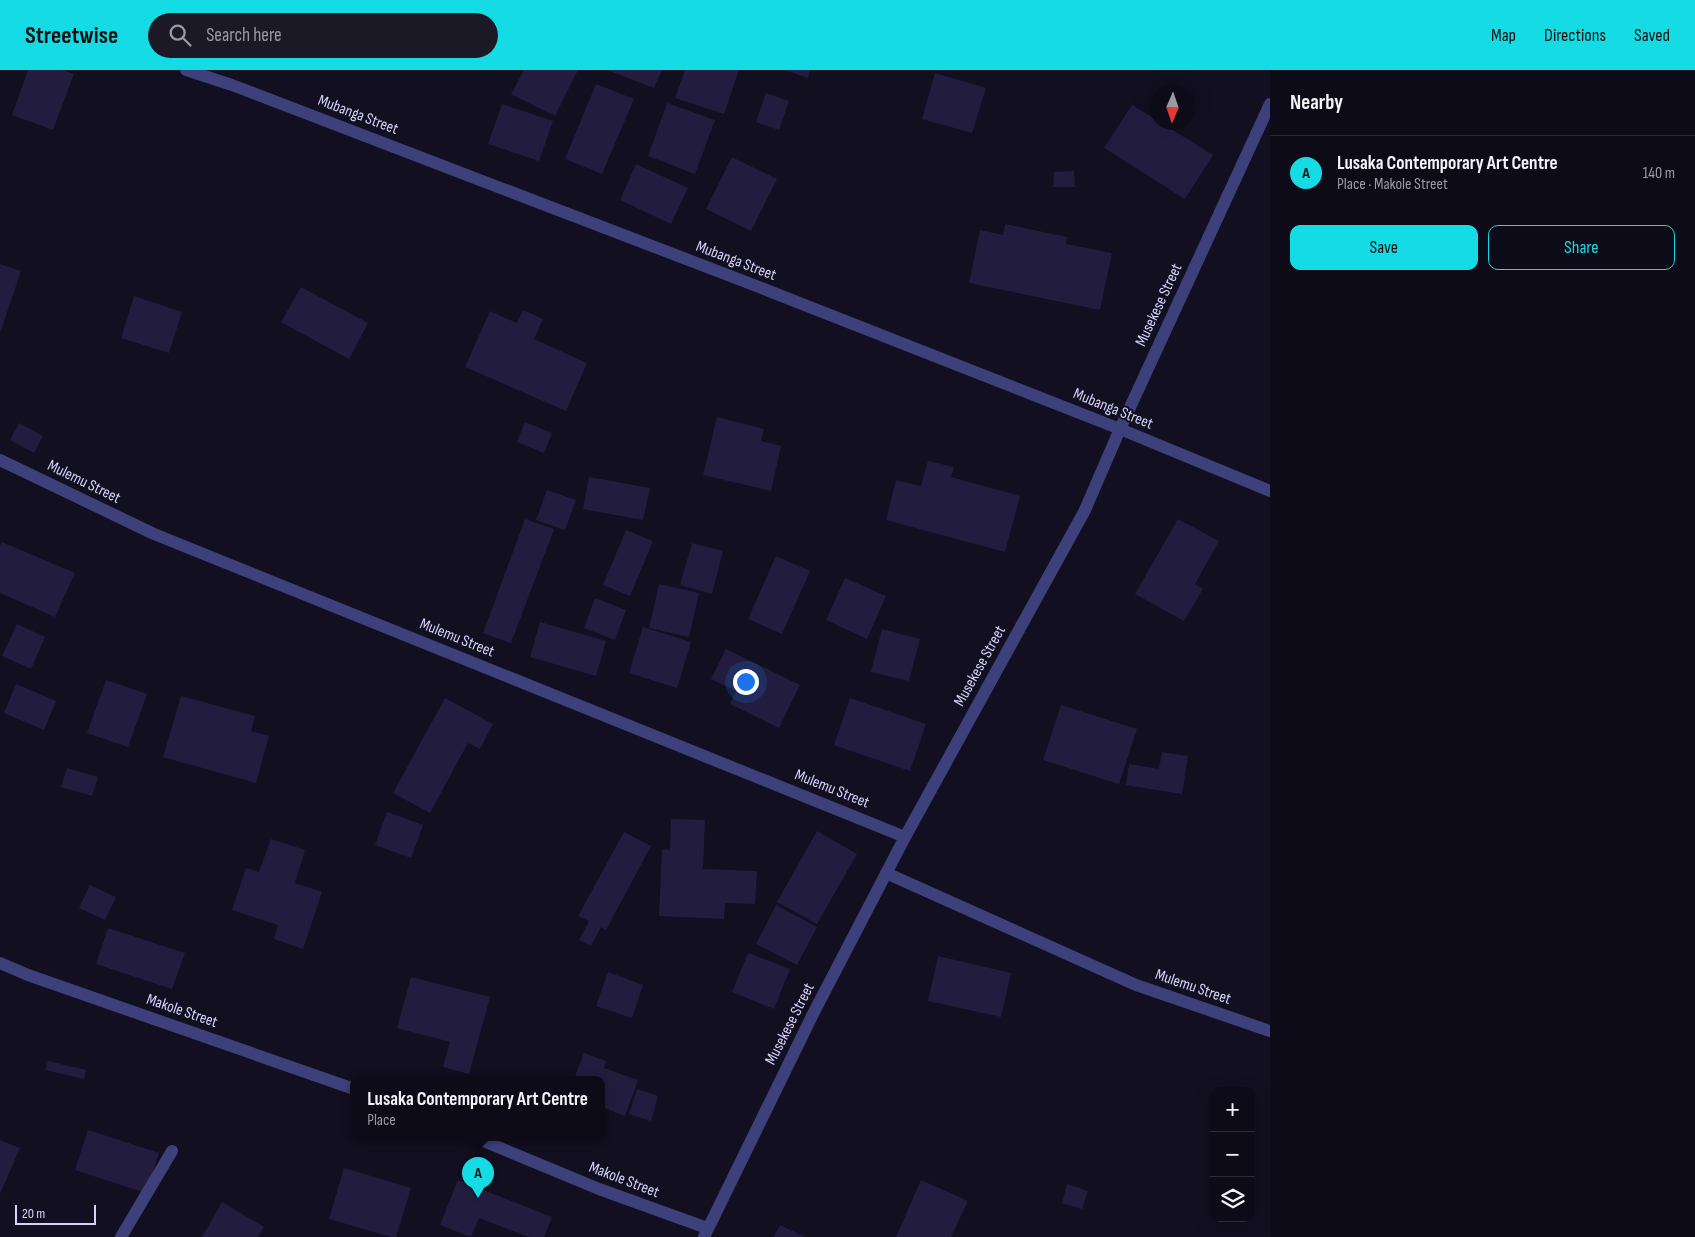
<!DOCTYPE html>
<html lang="en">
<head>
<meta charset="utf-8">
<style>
  :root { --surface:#0d0b18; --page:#1b1925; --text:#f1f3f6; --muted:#9a9ba2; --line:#2d2b37; --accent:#15dce4 }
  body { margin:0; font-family:"Sofia Sans Condensed",sans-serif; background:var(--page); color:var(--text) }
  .controls { position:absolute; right:15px; bottom:15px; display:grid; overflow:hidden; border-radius:10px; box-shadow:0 5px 20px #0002 }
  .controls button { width:45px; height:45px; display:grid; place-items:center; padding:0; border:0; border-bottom:1px solid var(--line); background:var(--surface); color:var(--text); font:25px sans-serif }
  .compass { position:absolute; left:1150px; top:15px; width:45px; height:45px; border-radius:50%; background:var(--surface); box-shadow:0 5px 20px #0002; rotate:182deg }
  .scale { position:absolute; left:15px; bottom:12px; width:81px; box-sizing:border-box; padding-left:5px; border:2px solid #d5d2fb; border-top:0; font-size:14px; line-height:18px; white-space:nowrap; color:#d5d2fb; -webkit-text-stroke:4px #110f20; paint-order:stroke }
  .you { position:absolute; left:745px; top:611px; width:18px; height:18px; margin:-12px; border:4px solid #fff; border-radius:50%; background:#1a73e8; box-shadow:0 0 0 8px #1a73e833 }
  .badge { display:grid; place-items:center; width:32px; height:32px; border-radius:50%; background:var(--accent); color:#111; font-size:16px; font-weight:700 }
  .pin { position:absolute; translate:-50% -41px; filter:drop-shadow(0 1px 2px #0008) }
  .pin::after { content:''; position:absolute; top:26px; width:18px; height:15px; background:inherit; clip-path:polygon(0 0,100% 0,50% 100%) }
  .popup { position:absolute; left:350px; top:1006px; width:255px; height:65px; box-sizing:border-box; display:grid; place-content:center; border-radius:10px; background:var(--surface); filter:drop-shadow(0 1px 4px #0005); font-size:16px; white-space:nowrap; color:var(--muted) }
  .popup b { font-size:19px; color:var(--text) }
  .popup::after { content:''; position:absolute; left:50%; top:100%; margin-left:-10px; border:10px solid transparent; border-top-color:var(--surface) }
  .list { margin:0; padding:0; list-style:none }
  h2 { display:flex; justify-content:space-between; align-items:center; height:65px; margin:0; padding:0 20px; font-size:21px }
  h2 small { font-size:16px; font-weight:400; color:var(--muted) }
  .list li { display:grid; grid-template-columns:32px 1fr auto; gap:15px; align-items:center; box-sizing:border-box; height:75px; padding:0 20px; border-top:1px solid var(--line) }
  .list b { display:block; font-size:19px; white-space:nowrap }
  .list p { margin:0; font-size:16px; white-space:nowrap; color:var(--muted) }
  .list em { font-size:16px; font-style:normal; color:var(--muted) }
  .actions { display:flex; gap:10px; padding:15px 20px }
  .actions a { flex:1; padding:11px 0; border:1px solid var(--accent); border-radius:10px; text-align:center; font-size:18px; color:var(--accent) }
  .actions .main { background:var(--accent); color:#111 }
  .icon { flex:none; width:28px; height:28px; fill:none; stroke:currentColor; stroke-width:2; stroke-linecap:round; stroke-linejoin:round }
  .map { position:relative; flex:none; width:1270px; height:1167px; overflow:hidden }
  header { display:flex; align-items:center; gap:30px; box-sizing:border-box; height:70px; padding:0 25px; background:var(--accent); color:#111 }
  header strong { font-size:24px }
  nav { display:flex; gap:28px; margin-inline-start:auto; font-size:18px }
  .search { width:350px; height:45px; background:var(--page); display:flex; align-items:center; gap:12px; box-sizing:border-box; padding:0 18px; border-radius:28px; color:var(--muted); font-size:19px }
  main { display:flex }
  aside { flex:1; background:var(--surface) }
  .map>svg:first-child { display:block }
</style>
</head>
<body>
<header>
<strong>Streetwise</strong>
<div class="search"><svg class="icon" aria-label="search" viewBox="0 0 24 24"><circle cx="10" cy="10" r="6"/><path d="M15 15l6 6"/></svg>Search here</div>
<nav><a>Map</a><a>Directions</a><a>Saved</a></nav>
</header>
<main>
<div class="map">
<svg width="1270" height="1167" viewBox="0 0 1270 1167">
  <rect width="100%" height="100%" fill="#110f20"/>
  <path fill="#221d3f" d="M28 0H62L74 4 53 60 12 45Z
    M524 0H578L555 46 511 24Z
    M607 0H662L654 18Z
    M685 0H739L724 44 675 28Z
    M785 0H810L808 8Z
    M935 3 986 18 972 63 922 49Z
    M596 14 634 29 602 104 565 89Z
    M766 23 789 31 779 60 756 52Z
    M667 33 715 50 695 104 648 86Z
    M502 34 553 51 539 91 488 74Z
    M1132 35 1158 51V52H1160L1213 85 1185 129 1104 78Z
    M732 87 777 109 751 161 706 139Z
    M636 94 688 118 671 154 620 130Z
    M1074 101 1075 117H1053L1054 102Z
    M1005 154 1067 167 1066 174 1112 183 1100 240 969 213 980 160 1003 165Z
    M0 194 21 201 0 263Z
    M301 217 368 253 349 289 281 252Z
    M134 226 182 242 169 283 121 268Z
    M523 240 543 249 534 269 587 293 566 341 465 297 490 241 517 253Z
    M717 347 764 359 761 371 781 376 771 421 703 405Z
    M525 352 552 363 544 383 517 372Z
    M19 353 43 366 34 383 10 370Z
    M928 391 954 397 951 407 1020 426 1005 482 886 450 896 410 921 416Z
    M589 407 650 418 643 450 583 439Z
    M547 420 576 430 565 460 536 450Z
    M525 449 554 459 511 573 483 563Z
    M1178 449 1219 471 1195 514 1203 519 1184 551 1135 524Z
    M626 460 653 471 630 526 603 515Z
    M2 472 75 503 55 547 0 523V476Z
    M692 473 723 481 712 524 680 515Z
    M776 486 810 501 782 564 748 549Z
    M845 508 886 526 867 569 826 550Z
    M659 514 699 523 689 567 649 558Z
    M595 528 626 540 615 570 584 558Z
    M540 552 606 571 596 606 530 587Z
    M17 554 45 567 31 599 2 586Z
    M643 557 691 572 677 618 629 603Z
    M882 559 920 569 909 611 871 602Z
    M726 579 800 615 779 658 730 634 736 621 711 609Z
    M106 610 147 624 128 677 87 663Z
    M16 614 56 631 44 660 4 643Z
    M181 626 255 646 251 661 269 666 256 713 163 687Z
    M445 628 493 654 480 679 468 673 430 743 393 723Z
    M850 628 926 654 910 701 834 675Z
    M1061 635 1137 659 1119 714 1043 690Z
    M1162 682 1188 686 1182 724 1126 715 1129 694 1159 699Z
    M67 698 98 707 92 726 61 717Z
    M387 742 423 755 411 788 375 775Z
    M671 749 705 750 703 799 757 801 755 834 725 833 724 849 659 846 662 779 670 780Z
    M817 761 857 784 817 854 777 832Z
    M624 762 651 776 606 860 601 857 591 876 579 870 589 851 578 846Z
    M271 769 305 780 295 813 322 822 303 879 274 869 278 855 232 840 246 798 259 802Z
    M90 815 116 827 105 850 79 838Z
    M776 835 817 857 797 895 756 874Z
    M108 858 185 883 172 919 96 894Z
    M748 883 790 899 774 939 732 922Z
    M938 886 1011 903 1001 947 928 931Z
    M608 902 643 915 632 948 596 936Z
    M411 907 490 927 469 1004 443 997 450 972 397 958Z
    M584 983 606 991 604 998 638 1010 625 1046 602 1037V1009H574Z
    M48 991 86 1000 84 1009 45 1000Z
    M637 1019 658 1026 651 1051 629 1044Z
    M88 1060 159 1083 146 1123 75 1100Z
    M0 1070 20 1078 0 1124Z
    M344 1098 411 1118 396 1167H391L329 1149Z
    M458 1110 552 1147 544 1167H529L479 1148 471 1167 440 1155Z
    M921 1110 968 1131 951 1167H896Z
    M1067 1114 1088 1121 1082 1139 1062 1133Z
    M222 1132 264 1157 258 1167H202Z
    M780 1155 805 1167H774Z"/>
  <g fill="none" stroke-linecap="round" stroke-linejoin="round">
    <path stroke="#3e407b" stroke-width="12" d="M186 0 232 15 759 217 1120 359 1270 421
      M0 390 154 464 905 767
      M886 803 1136 915 1270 961
      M0 893 28 905 354 1019
      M474 1067 599 1119 707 1158
      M121 1167 172 1081
      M704 1167 813 944 905 767 1085 440 1120 359 1270 34"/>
  </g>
  <g text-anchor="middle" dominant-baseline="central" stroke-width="4" stroke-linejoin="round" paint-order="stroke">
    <g font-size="16" fill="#d5d2fb" stroke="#110f20">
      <text transform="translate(358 45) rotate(21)">Mubanga Street</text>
      <text transform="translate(736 191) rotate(21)">Mubanga Street</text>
      <text transform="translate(1159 235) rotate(-65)">Musekese Street</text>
      <text transform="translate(1113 339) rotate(22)">Mubanga Street</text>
      <text transform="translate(84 412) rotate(26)">Mulemu Street</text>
      <text transform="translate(457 568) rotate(22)">Mulemu Street</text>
      <text transform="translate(980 596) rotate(-61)">Musekese Street</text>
      <text transform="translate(832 719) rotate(22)">Mulemu Street</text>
      <text transform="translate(1193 917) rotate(19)">Mulemu Street</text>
      <text transform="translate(182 941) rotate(19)">Makole Street</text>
      <text transform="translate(790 954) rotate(-63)">Musekese Street</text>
      <text transform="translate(624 1110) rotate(21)">Makole Street</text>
    </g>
  </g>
</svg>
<div class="controls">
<button>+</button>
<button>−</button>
<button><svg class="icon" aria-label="layers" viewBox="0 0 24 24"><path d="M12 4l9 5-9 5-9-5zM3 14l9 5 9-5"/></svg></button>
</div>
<svg class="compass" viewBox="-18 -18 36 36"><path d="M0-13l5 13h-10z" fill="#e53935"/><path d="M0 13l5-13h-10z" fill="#9a9ba2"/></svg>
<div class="scale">20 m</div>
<div class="you"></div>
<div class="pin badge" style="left:478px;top:1128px">A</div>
<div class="popup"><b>Lusaka Contemporary Art Centre</b>Place</div>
</div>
<aside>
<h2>Nearby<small></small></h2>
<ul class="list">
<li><span class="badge">A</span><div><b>Lusaka Contemporary Art Centre</b><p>Place · Makole Street</p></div><em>140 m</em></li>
</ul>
<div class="actions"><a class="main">Save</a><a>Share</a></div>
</aside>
</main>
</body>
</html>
